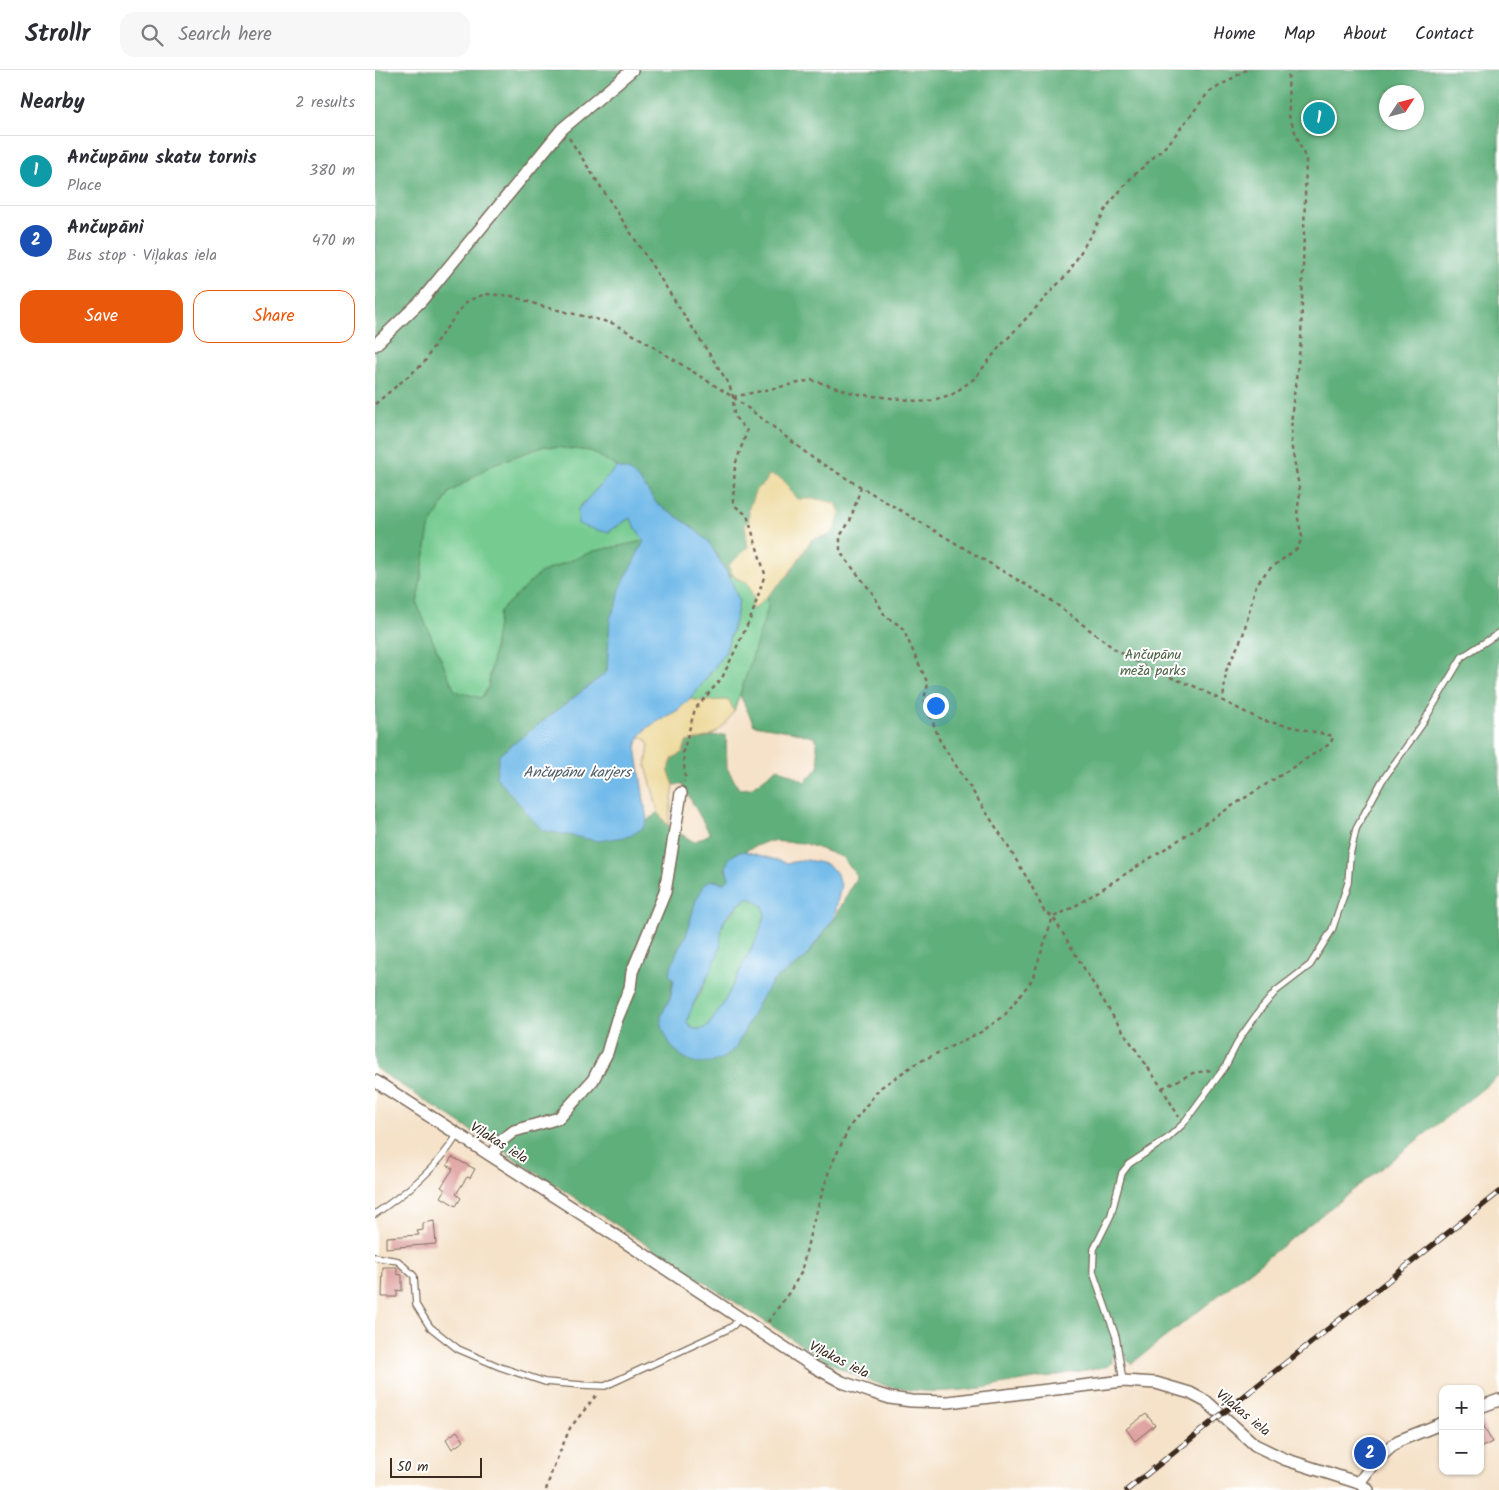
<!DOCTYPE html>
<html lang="en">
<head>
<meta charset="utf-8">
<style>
  :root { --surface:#fff; --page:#f7f7f7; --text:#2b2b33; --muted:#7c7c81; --line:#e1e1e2; --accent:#ea580c }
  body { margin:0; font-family:Kalam,sans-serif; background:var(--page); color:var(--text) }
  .controls { position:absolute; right:15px; bottom:15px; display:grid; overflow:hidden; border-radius:10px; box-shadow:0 1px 4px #0004 }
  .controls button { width:45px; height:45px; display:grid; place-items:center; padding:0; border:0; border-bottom:1px solid var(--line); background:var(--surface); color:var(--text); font:25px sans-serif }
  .compass { position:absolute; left:1004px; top:15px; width:45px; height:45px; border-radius:50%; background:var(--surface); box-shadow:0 1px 4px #0004; rotate:54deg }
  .scale { position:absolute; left:15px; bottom:12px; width:92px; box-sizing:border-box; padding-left:5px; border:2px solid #3b2a1e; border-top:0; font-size:14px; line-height:18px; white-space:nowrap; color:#3b2a1e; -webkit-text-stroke:4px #fff; paint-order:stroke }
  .you { position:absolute; left:560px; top:635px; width:18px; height:18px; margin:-12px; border:4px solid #fff; border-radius:50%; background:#1a73e8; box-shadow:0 0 0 8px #1a73e833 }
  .badge { display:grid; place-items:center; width:32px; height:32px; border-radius:50%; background:var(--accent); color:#fff; font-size:16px; font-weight:700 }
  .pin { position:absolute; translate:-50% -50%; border:2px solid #fff; box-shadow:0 1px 5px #0006 }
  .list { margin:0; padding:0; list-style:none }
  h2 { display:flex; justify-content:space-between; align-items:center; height:65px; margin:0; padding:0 20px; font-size:21px }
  h2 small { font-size:16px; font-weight:400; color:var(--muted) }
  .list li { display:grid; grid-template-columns:32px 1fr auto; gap:15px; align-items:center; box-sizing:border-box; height:70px; padding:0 20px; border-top:1px solid var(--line) }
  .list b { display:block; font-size:19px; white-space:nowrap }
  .list p { margin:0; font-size:16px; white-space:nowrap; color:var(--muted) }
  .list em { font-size:16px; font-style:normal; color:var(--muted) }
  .actions { display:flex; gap:10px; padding:15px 20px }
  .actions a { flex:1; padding:11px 0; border:1px solid var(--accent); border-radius:15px; text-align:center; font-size:18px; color:var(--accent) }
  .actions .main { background:var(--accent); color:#fff }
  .icon { flex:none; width:28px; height:28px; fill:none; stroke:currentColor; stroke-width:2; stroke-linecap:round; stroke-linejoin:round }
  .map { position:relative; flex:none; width:1124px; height:1420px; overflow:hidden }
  header { display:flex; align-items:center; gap:30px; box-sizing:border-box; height:70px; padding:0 25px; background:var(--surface); border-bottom:1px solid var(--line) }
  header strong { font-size:24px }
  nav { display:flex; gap:28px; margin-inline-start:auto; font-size:18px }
  .search { width:350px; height:45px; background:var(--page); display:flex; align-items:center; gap:12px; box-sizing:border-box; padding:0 18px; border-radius:15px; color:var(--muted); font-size:19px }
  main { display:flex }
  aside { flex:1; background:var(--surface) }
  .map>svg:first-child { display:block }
</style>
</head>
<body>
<header>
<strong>Strollr</strong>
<div class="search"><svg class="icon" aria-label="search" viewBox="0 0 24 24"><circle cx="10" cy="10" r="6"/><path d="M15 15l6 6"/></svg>Search here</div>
<nav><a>Home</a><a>Map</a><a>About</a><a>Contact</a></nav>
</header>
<main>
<aside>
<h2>Nearby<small>2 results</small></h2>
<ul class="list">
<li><span class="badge" style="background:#0f9aa8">1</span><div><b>Ančupānu skatu tornis</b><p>Place</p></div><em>380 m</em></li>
<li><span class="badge" style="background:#1a4fb4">2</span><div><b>Ančupāni</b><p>Bus stop · Viļakas iela</p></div><em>470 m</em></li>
</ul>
<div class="actions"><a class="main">Save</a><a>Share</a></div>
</aside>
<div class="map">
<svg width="1124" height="1420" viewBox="0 0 1124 1420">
  <rect width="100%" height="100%" fill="#fff"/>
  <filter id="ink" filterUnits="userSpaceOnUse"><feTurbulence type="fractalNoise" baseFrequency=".02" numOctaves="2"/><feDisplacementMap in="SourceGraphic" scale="10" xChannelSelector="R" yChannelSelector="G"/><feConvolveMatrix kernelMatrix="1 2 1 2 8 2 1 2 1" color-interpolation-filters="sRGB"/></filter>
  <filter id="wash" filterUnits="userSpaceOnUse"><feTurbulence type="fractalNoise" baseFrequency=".0096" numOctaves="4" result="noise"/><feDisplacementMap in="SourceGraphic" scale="20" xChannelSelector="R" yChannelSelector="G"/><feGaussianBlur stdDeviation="1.12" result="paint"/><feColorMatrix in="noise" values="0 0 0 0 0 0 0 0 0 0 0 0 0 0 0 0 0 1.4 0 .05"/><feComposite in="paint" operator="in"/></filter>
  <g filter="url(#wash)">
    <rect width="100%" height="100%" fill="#f5e2c9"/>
    <path fill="#74cb90" stroke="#587a57" d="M170 376 216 381 242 397 203 439 233 462 255 448 269 471 219 481 165 503 125 541 113 618 106 628 80 622 42 534 54 458 74 423 118 394Z
      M357 505 362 509 372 512 379 529 376 537 378 539 392 525 393 537 381 578 359 641 354 630 327 631 314 629 350 583 361 547 364 531 354 506Z
      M374 827 388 836 390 846 384 863 346 938 332 957 325 960 317 958 312 952 315 940 325 924 345 879V862L350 850 365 834Z"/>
    <path fill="#5faf7a" stroke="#4d6c4c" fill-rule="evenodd" d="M0 0H1124V1006L756 1294 752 1290 750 1284 737 1287V1293L734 1296C706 1301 677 1306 648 1311 604 1319 557 1327 513 1316 486 1310 464 1298 440 1284L134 1085C129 1082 128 1077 122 1073 118 1070 112 1069 106 1067L0 998ZM1012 22H1042V52H1012ZM170 376 216 381 242 397 255 401 269 416 282 434 313 454 333 471 354 506 357 505 355 495 373 477 370 455 374 451V438L390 413 417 422 422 429H441L454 465 437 469 413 505 392 525 393 537 365 625 379 655 420 662 441 668 444 697 430 712 403 698 376 718 364 719 352 698 351 665 336 666 311 672 308 682 298 688 293 700 299 715 307 714 335 764 319 772 293 756 283 742 272 751 268 758 124 685 232 602 235 548 242 534 245 519 269 471 219 481 165 503 125 541 113 618 106 628 80 621 42 534 54 458 74 423 118 394ZM393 771 429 773 467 787 482 806 460 848 429 889 398 911 386 928 361 977 286 946 295 928 303 879 311 866 321 830 339 810 349 813 352 811 354 807 350 799 361 783 369 781Z"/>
    <path fill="#eeda9e" stroke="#94825e" d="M394 405C412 408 412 416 422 429H441L461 433 465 443 460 459 454 465 437 469 413 505 379 539 376 537 379 529 372 512C361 509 357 507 354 495L373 477 370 454 374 451V438L381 419 390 413Z
      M314 629 327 631 354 630 359 641C344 665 338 666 311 672L308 682 298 688 293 700 299 715 293 756 283 742 277 718 271 696 274 675 270 668 264 667 273 657 303 640Z"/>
    <path fill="#71bae9" stroke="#567284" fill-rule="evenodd" d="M242 397 255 401 269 416 282 434 313 454 333 471 356 510 364 531 361 547 350 583 318 626 303 640 273 657 264 667 261 677 272 751 268 758 255 766 223 771 167 760 121 707 124 685 232 602 235 548 242 534 245 519 269 471 255 448 233 462 221 460 203 454V439Z
      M369 781 412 793 432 790 451 794 461 802 466 815 459 848 429 889 398 911 386 928 361 977 350 987 337 992 320 993 308 987 297 977 291 966 287 956 286 946 295 928 299 911 294 904 303 879 311 866 321 830 329 816 335 810 349 813 352 811 354 807C347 793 355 784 369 781ZM374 827 388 836 390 846 384 863 362 907 346 938 332 957 325 960 317 958 312 952C318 928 336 905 344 881 348 871 343 863 349 851 354 842 365 833 374 827Z"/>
    <g id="blocks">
      <path fill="#dea2a0" d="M77 1087 100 1099 95 1108 92 1107 81 1124 86 1128 81 1136 66 1127 70 1120 66 1117 78 1099 72 1095Z
        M59 1151 61 1174 11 1178V1167L44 1165 42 1161 48 1160V1153Z
        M8 1197H22V1204L27 1205V1221L22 1220V1227H7Z
        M771 1344 780 1355 760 1371 751 1359Z
        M1105 1349 1117 1372 1105 1378Z
        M82 1361 89 1371 77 1379 71 1369Z"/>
    </g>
  </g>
  <g filter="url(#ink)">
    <use href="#blocks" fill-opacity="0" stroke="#7c6a5a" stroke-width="1"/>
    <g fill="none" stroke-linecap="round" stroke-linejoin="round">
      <defs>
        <path id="service" d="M0 1144C34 1120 60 1101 83 1064
          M0 1187 23 1191 39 1206 41 1235 55 1257 83 1279 125 1297 170 1312 207 1315 230 1316 353 1259 359 1255 364 1248
          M748 1311 741 1267 718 1202 719 1179 736 1145 747 1103 754 1094 793 1068 808 1054 850 997 865 968 885 940 901 921 935 895 957 860 973 813 975 785 981 759 1007 711 1046 656 1087 587 1124 563"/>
        <path id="minor" d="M0 275 46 231 187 59 257 0
          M0 1011 241 1166 436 1295 467 1312 496 1322 515 1328 536 1331 573 1332 748 1311 781 1313 815 1323 832 1332 880 1375 909 1389 984 1413 993 1420
          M117 1086 126 1071 139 1061 184 1048 218 1010 232 983 242 949 255 918 257 902 290 822 306 723
          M1105 1337 1124 1330
          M984 1413 1000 1391 1023 1371 1068 1353"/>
      </defs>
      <use href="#service" stroke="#7c6a5a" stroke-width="8"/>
      <use href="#minor" stroke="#7c6a5a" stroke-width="14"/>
      <path stroke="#7c6a5a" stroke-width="2.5" stroke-dasharray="4 4" stroke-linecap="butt" d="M194 68 354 314 358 327 359 346 372 361 360 395 358 431 360 436 372 445 390 504 377 545 347 608 320 639 308 682 310 707 309 712
        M358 327 437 310 481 324 551 332 578 324 600 308 622 280 694 202 734 134 756 108 794 73 833 23 871 0
        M0 334 49 293 61 272 91 232 110 224 137 226 166 236 237 253 266 269 358 327 401 359 439 389 673 528 741 580 776 600 821 617 848 631
        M486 417 475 451 465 466V482L499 525 510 546 527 557 553 614 549 629 565 671 626 765 655 813 669 841 678 847 739 948 787 1018 804 1047
        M787 1018 818 1003 837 1000
        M393 1252 415 1221 426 1203 437 1156 455 1098 475 1056 505 1018 540 994 606 962 629 946 657 910 678 847 697 838 956 673 958 666 886 650 848 631 851 601 868 565 881 515 893 500 923 478 927 467 922 444 925 422 916 373 917 341 926 270 931 90 914 46 913 0
        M171 1420 177 1401 195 1358 223 1323"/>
      <use href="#service" stroke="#fff" stroke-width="5.5"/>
      <use href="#minor" stroke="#fff" stroke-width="11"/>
      <defs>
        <path id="rail" d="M752 1420 1124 1122"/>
      </defs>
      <use href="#rail" stroke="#3b2a1e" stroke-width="5.5"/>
      <use href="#rail" stroke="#fff" stroke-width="4" stroke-dasharray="11" stroke-linecap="butt"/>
    </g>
  </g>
  <g text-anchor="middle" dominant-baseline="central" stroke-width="4" stroke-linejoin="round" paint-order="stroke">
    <g font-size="14" fill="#4f6246" stroke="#fff">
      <text x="778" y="585">Ančupānu<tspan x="778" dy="16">meža parks</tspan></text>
    </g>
    <g font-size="14" fill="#3b2a1e" stroke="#fff">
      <text transform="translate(124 1073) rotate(32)">Viļakas iela</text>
      <text transform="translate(464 1290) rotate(27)">Viļakas iela</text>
      <text transform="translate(868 1343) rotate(39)">Viļakas iela</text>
    </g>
    <g font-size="15" font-style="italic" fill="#4e5c65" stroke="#fff">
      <text x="202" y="703">Ančupānu karjers</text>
    </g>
  </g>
</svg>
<div class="controls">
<button>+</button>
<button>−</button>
</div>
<svg class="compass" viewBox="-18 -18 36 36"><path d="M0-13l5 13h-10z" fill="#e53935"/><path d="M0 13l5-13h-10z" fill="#7c7c81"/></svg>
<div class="scale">50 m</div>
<div class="you"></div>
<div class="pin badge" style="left:944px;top:48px;background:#0f9aa8">1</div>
<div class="pin badge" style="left:995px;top:1383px;background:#1a4fb4">2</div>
</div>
</main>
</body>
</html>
